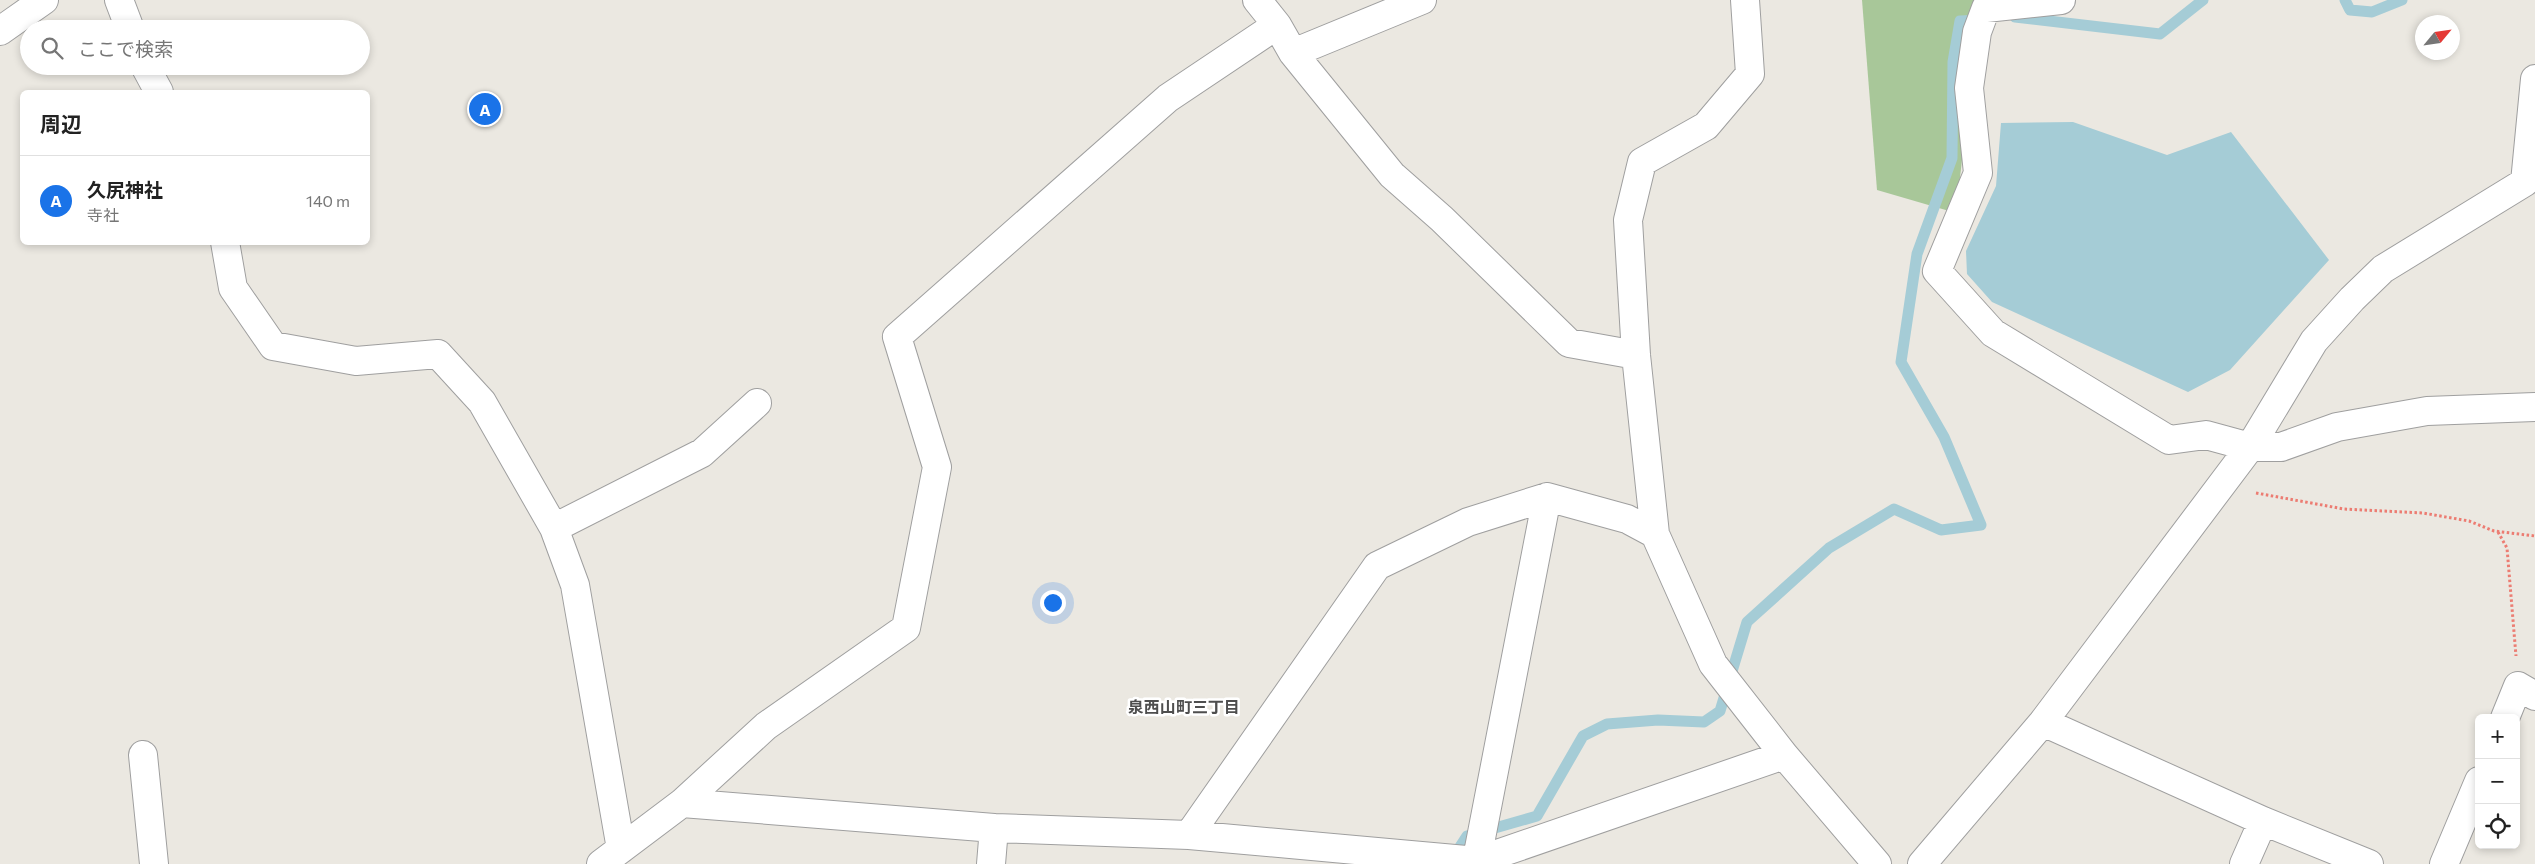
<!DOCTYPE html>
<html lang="ja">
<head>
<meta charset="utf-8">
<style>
  :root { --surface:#fff; --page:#f2f2f2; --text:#222; --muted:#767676; --line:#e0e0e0; --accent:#1a73e8 }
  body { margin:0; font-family:Commissioner,"Noto Sans JP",sans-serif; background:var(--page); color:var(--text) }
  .controls { position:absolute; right:15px; bottom:15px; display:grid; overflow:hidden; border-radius:8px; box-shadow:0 2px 8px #0003 }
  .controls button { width:45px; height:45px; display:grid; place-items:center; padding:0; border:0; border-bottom:1px solid var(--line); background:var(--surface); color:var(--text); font:25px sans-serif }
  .compass { position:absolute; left:2415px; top:15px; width:45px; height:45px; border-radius:50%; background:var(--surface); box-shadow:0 2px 8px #0003; rotate:61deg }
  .you { position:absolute; left:1052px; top:602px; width:18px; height:18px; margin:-12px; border:4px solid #fff; border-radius:50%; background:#1a73e8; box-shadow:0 0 0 8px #1a73e833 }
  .badge { display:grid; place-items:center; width:32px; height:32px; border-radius:50%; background:var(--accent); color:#fff; font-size:16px; font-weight:700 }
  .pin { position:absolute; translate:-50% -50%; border:2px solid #fff; box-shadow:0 1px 5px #0006 }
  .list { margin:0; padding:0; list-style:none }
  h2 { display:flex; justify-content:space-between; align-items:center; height:65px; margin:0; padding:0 20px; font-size:21px }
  h2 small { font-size:16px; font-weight:400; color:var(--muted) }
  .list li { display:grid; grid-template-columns:32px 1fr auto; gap:15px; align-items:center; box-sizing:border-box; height:90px; padding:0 20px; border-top:1px solid var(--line) }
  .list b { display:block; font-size:19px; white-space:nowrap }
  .list p { margin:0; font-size:16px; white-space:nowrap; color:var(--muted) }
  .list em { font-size:16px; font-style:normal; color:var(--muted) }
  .icon { flex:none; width:28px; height:28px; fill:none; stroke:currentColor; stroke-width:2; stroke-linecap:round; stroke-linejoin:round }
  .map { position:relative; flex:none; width:2535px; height:864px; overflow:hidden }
  .search { position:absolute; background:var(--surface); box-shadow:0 2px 8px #0003; left:20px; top:20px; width:350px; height:55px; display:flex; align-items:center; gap:12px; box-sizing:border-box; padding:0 18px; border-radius:28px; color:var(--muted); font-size:19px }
  .panel { position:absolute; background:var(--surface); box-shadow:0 2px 8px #0003; left:20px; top:90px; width:350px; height:155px; border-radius:8px }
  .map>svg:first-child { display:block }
</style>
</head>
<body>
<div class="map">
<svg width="2535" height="864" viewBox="0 0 2535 864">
  <rect width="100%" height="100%" fill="#ebe8e1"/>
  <path fill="#a8c799" d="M1862 0H1980L1956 213 1877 190Z"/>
  <path fill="#a5ccd6" d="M2073 122 2167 155 2231 132 2329 260 2230 370 2188 392 1992 302 1967 274 1966 251 1996 186 2001 123Z"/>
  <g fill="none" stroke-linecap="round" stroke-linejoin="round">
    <path stroke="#a5ccd6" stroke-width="11" d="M2345 0 2350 10 2372 12 2402 0
      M2015 17 2160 34 2203 0
      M1452 859 1467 836 1537 816 1583 736 1607 724 1658 720 1704 722 1720 711 1747 622 1829 548 1894 509 1941 530 1981 525 1944 437 1901 362 1917 254 1952 158 1953 62 1960 21 1982 20"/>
    <defs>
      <path id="minor" d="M119 0 130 29
        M1257 0 1277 25 1293 53 1392 175 1442 219 1569 343 1636 355
        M2061 0 1986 8 1977 32 1969 88 1978 173 1937 271 1993 333 2169 440 2206 435 2250 447H2281L2337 427 2427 411 2535 407
        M0 31 44 0
        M1293 53 1422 0
        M145 66 159 92
        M225 242 233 288 273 346 356 361 438 354 482 402 554 528 575 585 621 849
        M554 528 702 453 757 403
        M1655 534 1636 355 1628 220 1642 162 1706 126 1750 74 1745 0
        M2505 718 2518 686 2535 696
        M2043 722 2263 821 2369 864
        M143 755 154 864
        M682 803 994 828 1189 835 1477 861 1784 755
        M1189 835 1377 566 1468 522 1547 497 1627 519 1655 534 1713 664 1784 755 1877 864
        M601 864 682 803 766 726 906 628 937 467 897 337 1168 98 1277 25
        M991 864 994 828
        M1476 864 1547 497
        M1922 864 2043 722 2250 447 2314 341 2352 299 2383 269 2525 182 2535 79
        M2244 864 2263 821
        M2444 864 2479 781"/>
    </defs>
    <use href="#minor" stroke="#9f9f9f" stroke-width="30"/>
    <path stroke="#ec7c72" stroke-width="3" stroke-dasharray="2.5 2.5" stroke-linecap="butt" d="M2256 493 2344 509 2423 513 2469 521 2494 531 2535 536
      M2498 532 2507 548 2516 656"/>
    <use href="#minor" stroke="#fff" stroke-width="28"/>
  </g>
  <g text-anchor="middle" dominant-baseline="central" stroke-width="5" stroke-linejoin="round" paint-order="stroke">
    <g font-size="16" font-weight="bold" fill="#4e4e4e" stroke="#fff">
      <text x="1184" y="706">泉西山町三丁目</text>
    </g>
  </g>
</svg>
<div class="controls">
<button>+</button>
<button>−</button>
<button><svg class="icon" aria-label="locate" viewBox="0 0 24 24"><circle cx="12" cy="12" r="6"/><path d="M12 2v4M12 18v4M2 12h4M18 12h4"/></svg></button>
</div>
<svg class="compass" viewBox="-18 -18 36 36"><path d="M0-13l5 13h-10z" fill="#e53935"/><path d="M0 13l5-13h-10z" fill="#767676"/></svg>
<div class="you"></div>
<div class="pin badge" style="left:485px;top:109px">A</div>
<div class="search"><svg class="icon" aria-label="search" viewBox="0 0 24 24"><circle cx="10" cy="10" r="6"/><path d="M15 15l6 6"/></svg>ここで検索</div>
<section class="panel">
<h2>周辺<small></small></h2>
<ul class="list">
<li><span class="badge">A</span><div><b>久尻神社</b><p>寺社</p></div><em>140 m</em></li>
</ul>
</section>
</div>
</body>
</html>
